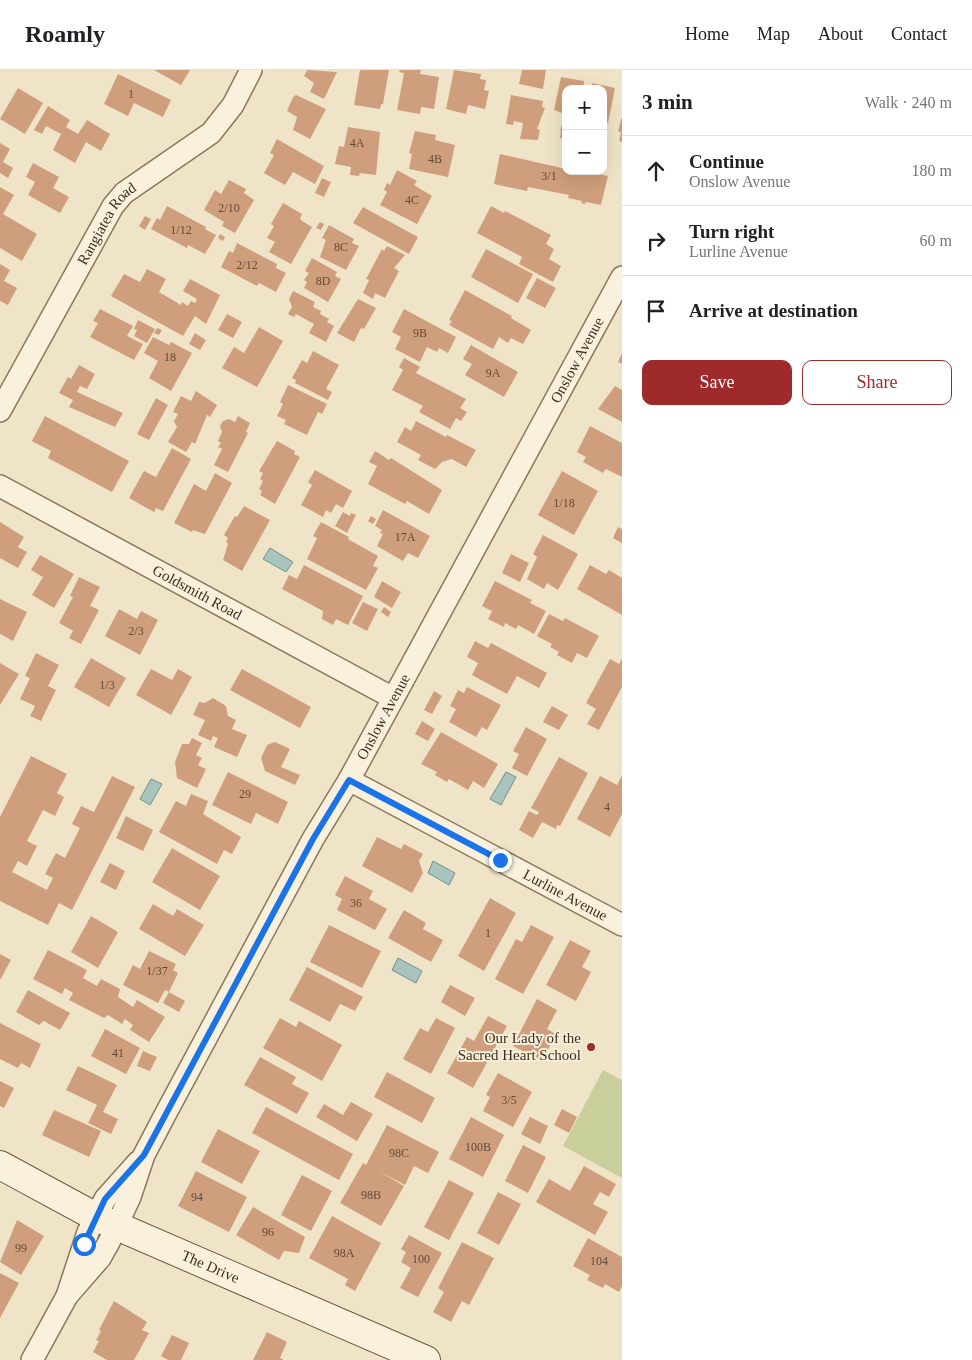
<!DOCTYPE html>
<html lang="en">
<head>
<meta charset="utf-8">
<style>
  :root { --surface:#fff; --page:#f2f2f2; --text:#202124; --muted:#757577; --line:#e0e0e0; --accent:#9e2a2b }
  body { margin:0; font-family:"Times New Roman",serif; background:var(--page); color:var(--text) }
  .controls { position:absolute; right:15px; top:15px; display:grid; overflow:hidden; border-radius:10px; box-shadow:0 5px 20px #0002 }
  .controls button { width:45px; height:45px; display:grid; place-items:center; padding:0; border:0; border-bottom:1px solid var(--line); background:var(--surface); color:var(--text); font:25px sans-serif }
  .stop { position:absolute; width:15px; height:15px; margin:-11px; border:4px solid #1a73e8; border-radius:50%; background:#fff }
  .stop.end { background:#1a73e8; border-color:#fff; box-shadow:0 1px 5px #0008 }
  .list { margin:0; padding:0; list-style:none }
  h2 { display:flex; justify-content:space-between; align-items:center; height:65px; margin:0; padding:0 20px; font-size:21px }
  h2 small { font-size:16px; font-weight:400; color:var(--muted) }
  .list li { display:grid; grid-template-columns:32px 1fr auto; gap:15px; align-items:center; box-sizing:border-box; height:70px; padding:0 20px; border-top:1px solid var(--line) }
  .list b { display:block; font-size:19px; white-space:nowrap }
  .list p { margin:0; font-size:16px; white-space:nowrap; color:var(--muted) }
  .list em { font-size:16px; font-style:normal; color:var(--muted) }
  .actions { display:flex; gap:10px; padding:15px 20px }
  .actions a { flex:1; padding:11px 0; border:1px solid var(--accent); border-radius:10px; text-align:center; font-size:18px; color:var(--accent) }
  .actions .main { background:var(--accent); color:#fff }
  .icon { flex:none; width:28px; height:28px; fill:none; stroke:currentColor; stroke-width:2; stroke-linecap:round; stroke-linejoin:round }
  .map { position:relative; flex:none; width:622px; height:1290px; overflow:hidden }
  header { display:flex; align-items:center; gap:30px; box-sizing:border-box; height:70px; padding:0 25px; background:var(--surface); border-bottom:1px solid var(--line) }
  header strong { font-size:24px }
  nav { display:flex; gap:28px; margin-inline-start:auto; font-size:18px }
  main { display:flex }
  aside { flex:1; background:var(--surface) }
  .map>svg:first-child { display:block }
</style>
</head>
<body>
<header>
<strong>Roamly</strong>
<nav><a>Home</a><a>Map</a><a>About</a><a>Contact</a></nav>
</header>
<main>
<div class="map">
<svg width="622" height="1290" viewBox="0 0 622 1290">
  <rect width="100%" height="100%" fill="#f0e4c8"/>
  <path fill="#c9cf9b" d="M603 1000 622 1010V1108L563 1076Z"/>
  <path fill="#a9c4bc" stroke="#6f938a" d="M270 478 293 492 286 502 263 489Z
    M506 702 516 707 501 735 490 729Z
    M151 709 162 714 150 735 140 729Z
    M433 791 455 803 449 815 428 803Z
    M398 888 422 901 416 913 392 900Z"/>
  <path fill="#cf9f7d" d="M154 0H190L181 15Z
    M307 0 337 2 324 29 310 22 314 13 304 6Z
    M360 0H389L383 34H381L380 39 354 35Z
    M400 0H421L420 4 439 7 434 39 421 37 420 44 397 40 404 3 399 2Z
    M454 0 481 4 480 9 486 10 484 20 489 21 485 39 468 35 466 44 446 39Z
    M522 0H546L543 19 519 14Z
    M118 4 171 30 163 47 134 33 128 46 104 34Z
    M561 7 584 11 583 19H566V69L560 68 561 61H560L565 44 554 40Z
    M592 13 615 18 608 53 603 52V19H591Z
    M18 18 43 33 25 64 0 49Z
    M296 25 326 39 310 69 293 60 297 47 287 41 293 27Z
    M511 25 543 31 542 37 545 38 537 59 540 60 538 70 520 69 523 53 514 51 513 55 506 54Z
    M48 36 70 50 66 57 78 64 87 50 110 64 101 81 86 72 75 93 53 80 61 64 46 56 42 64 34 60Z
    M621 49H622V72L619 71 621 62H618Z
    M348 57 380 62 376 105 360 103 359 106 350 105 351 97 335 94 339 76 344 77Z
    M415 61 436 65 435 70 455 75 448 107 409 99 412 84 409 83Z
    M277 69 324 96 315 114 293 102 285 115 264 103 274 85 270 83Z
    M0 73 10 79 3 92 13 98 8 108 0 103Z
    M500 84 566 99V101H586L608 106 601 135 586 132 585 134 581 133 582 131 568 128 569 125 528 117 527 121 494 114Z
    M33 93 59 107 53 118 69 127 60 143 28 125 35 112 26 107Z
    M397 100 417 111 414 115 432 126 417 154 380 135 387 122 384 120 387 113 390 115Z
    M322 108 331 112 324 127 315 123Z
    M229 110 246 119 244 123 254 130 235 163 222 156 224 152 204 140 215 120 221 124Z
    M0 117 14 125 3 144 37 164 22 191 0 178Z
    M283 133 302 144 300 148 302 151 312 157 291 194 269 182 275 172 267 168 274 156 271 154Z
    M167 136 206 157 205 159 216 165 205 184 188 175 187 178 151 159 157 148 160 150Z
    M491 136 504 143 505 141 551 165 546 174 554 179 549 189 561 196 553 212 519 194 522 187 477 163Z
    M363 137 418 167 409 184 353 153Z
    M145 146 151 149 145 160 139 156Z
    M320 152 324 154 321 160 316 158Z
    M329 155 354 169 352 173 359 176 346 200 320 187 326 170 322 168Z
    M220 164 225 167 223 171 218 168Z
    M237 173 277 194 276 198 286 203 276 222 259 213 257 216 221 197 229 181 233 183Z
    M387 176 405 185 394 198 399 201 385 228 375 223 373 229 363 223 369 210 366 209 382 179 384 181Z
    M486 179 533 204 518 233 471 207Z
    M312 188 337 202 335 206 341 209 328 232 304 218 307 212 304 210 309 203 305 201Z
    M0 194 10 200 4 211 17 218 8 235 0 231Z
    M147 199 166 209 159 222 181 235 182 232 188 236 191 231 195 233 197 229 183 221 190 209 220 225 206 254 195 246 183 266 111 226 124 204 140 212Z
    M537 208 556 218 545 238 526 228Z
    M465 220 512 246 511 248 531 260 523 274 511 268 508 273 499 267 493 279 449 255 452 251 449 250Z
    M293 221 315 232 313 237 321 241 320 244 329 249 327 252 334 256 326 272 309 263 314 254 296 244 294 247 288 244 292 237 289 229Z
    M358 229 376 238 364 259 361 258 354 272 337 263Z
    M100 239 133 256 127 266 143 274 134 290 90 267 98 253 93 251Z
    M404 239 456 267 448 283 439 278 437 282 427 277 420 292 395 279 401 267 392 262Z
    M227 244 242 252 233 268 218 260Z
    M138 250 155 259 147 273 134 266 137 260 134 259Z
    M259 257 283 271 257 317 222 298 234 277 244 283Z
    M157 258 162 260 159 265 154 263Z
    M195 263 206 270 200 280 189 274Z
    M153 267 169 275 171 272 192 283 171 321 149 308 158 291 144 283Z
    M471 275 518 302 504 327 465 305 472 294 463 289Z
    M313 281 339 295 326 319 332 322 328 330 295 313 296 310 292 308 302 290 307 293Z
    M622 283V294L618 292Z
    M404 288 420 297 416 303 466 329 460 338 467 342 461 351 456 348 450 359 419 342 423 336 392 320 403 300 399 297Z
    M79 295 95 304 87 319 80 316 77 322 123 343 115 357 69 337 73 330 59 323 68 307 71 309Z
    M288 315 327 334 322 344 318 342 307 365 284 354 286 350 277 346 283 334 280 332Z
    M615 316 622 320V352L598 339Z
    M196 321 217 335 210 347 207 345 195 374 192 372 186 382 168 372 177 357 174 351 178 344 173 342 181 326 191 331Z
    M156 328 168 335 149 370 137 364Z
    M45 346 129 391 112 422 48 388 51 381 32 371Z
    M238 346 250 353 246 362 248 363 228 402 214 395 222 379 218 377 221 373 218 371 222 362 220 356 223 351 229 349 235 352Z
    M416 351 446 367 447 365 476 380 466 397 452 389 442 392 435 399 418 390 421 385 397 372 405 357 411 361Z
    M590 356 622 373V407L606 399 603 403 583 392 586 387 577 382Z
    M277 371 295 381 294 384 300 387 275 434 260 425 262 421 259 419 263 411 260 409 263 403 259 401Z
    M172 378 191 389 163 441 156 438 154 442 129 428 144 401 156 407Z
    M375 381 389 390 391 388 442 420 429 444 407 431 405 434 368 414 377 396 369 392Z
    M315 400 352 421 343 438 336 434 331 443 326 440 323 447 301 435 312 415 308 412Z
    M562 401 598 421 574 465 538 445Z
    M215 403 232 413 205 464 193 460 192 462 174 453 194 414 206 421Z
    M244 436 270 450 242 501 223 490 228 474 226 472 228 468 224 465 235 446 237 447Z
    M383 440 430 466 418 488 408 483 403 491 377 476 383 464 380 463 382 460 375 456Z
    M343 442 350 446 351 443 356 445 347 463 335 456Z
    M371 446 376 449 373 454 368 451Z
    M0 452 24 467 18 477 27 482 18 498 0 488Z
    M321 452 349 467 348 469 378 486 373 496 378 498 366 520 307 489 317 468 313 466Z
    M618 457 622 459V473L613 468Z
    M543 465 578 484 558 520 547 513 544 519 527 509 537 487 533 484Z
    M511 484 529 493 520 512 502 503Z
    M40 485 74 504 54 538 32 525 43 507 31 500Z
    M304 495 363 526 348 555 336 549 333 555 322 549 323 541 282 519 289 505 297 509Z
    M590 495 606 504 609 500 622 508V545L577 519Z
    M79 507 100 517 90 536 99 540 81 574 69 568 73 561 59 553 73 527 70 526Z
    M382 511 401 522 392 538 374 527Z
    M495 511 532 530 530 533 546 541 534 564 518 555 516 559 505 553 504 557 488 549 492 541 482 536Z
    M0 529 27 542 13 571 0 564Z
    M363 532 378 539 367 561 352 553Z
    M384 537 391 542 388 547 381 542Z
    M119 539 137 549 141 541 158 550 140 585 105 566Z
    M549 544 563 551 565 548 599 566 587 588 577 583 572 593 557 585 559 582 550 577 552 574 537 566Z
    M475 571 488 578 491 573 547 603 539 618 517 606 507 624 472 605 478 593 467 587Z
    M36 583 59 595 48 616 56 620 41 651 30 646 35 636 20 629 30 608 25 606Z
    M91 588 126 608 109 637 74 617Z
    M610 589 619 594 622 589V617L599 660 587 654 596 639 586 633Z
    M0 593 19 604 0 635Z
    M151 599 172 610 178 599 192 607 171 645 136 625Z
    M242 599 311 637 300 658 230 620Z
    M467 617 501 635 487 660 482 657 476 667 449 652 456 639 450 636 458 620 464 623Z
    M434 621 442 626 432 644 424 640Z
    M213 628 226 636 228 646 236 650 232 659 247 665 237 687 214 677 218 668 213 666 211 671 198 665 205 650 193 645 199 632 205 633Z
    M552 636 568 645 559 660 543 652Z
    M422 651 435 659 428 671 415 664Z
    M526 657 547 669 527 706 512 698 519 684 513 681Z
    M441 662 498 694 484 718 473 711 468 720 449 709 447 712 435 705 437 702 421 694Z
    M192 668 202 673 196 685 202 688 198 695 206 699 197 718 177 708 175 692 182 674H189Z
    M275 672 290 679 281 697 300 705 295 715 265 701 261 688 267 675Z
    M31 686 67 704 57 723 64 727 55 746 43 740 27 771 37 776 27 796 18 791 12 802 47 820 53 808 45 804 56 783 65 788 80 758 72 754 81 736 94 742 112 706 135 717 72 840 59 833 48 855 0 831V747Z
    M559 687 588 703 560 756 557 755 556 759 542 752 533 768 519 760 529 741 537 745 539 742 531 738Z
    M228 702 288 732 278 754 256 743 251 754 212 735Z
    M622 705V744L610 767 577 749 600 706 617 715Z
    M191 724 208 731 203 744 241 767 232 784 224 780 217 794 159 762 176 731 186 736Z
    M126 746 153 760 143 781 116 768Z
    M377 767 401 779 404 774 423 784 419 791 423 803 412 823 362 796Z
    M172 778 220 806 200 840 152 812Z
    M110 793 125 801 116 820 100 812Z
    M345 806 373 821 369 829 387 839 375 860 337 840 342 829 335 825Z
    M490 828 516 843 484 901 458 886Z
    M153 834 173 846 177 839 204 855 185 886 139 859Z
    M404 840 426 853 423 859 443 870 431 892 388 868Z
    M91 846 118 862 98 898 71 882Z
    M329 855 381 881 362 918 310 892Z
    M531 855 554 867 523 924 495 909 516 869 522 872Z
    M570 870 591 881 582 897 591 902 576 931 546 915Z
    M48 880 87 900 83 908 97 916 101 909 120 919 118 927 133 937 137 930 165 947 149 972 130 960 133 955 125 949 122 954 108 945 104 948 69 930 73 923 65 918 62 924 33 909Z
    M149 881 176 894 173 900 178 903 169 922 165 920 158 933 123 915 133 895 140 899Z
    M0 884 11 890 0 910Z
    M307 897 363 927 355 941 340 934 330 952 289 930Z
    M450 915 475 928 465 946 441 932Z
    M28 920 70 943 60 960 44 951 39 955 16 942Z
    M169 922 185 931 179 942 163 933Z
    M537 929 557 940 547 959 556 964 542 991 513 976Z
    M488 946 507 956 473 1018 447 1003 467 967 474 971Z
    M280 948 296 957 299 951 342 975 322 1011 263 978Z
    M436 948 455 958 431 1004 403 989 420 958 428 962Z
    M0 953 41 974 30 998 21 993 18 998 0 989Z
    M105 959 140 978 126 1004 91 986Z
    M143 981 157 987 150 1001 137 996Z
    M260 987 296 1007 292 1014 309 1023 297 1044 244 1015Z
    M78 996 117 1015 103 1042 118 1049 111 1064 88 1053 97 1035 66 1020Z
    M387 1002 435 1028 422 1053 374 1027Z
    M498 1003 532 1022 513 1057 483 1041 490 1027 486 1025Z
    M0 1011 14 1018 4 1038 0 1036Z
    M351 1032 373 1044 357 1071 316 1047 324 1034 343 1045Z
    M266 1037 353 1084 339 1110 252 1063Z
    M562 1039 577 1047 569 1063 554 1055Z
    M54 1040 101 1061 89 1087 42 1065Z
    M471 1047 504 1065 483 1107 449 1089Z
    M530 1047 548 1056 540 1074 521 1064Z
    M387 1055 439 1082 428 1103 414 1096 405 1115 379 1101 404 1116 381 1156 340 1133 363 1093 366 1095Z
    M218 1059 260 1081 242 1114 201 1092Z
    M523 1075 546 1087 528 1123 505 1111Z
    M584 1096 616 1114 609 1127 600 1122 593 1134 608 1142 595 1165 536 1132 549 1109 570 1121Z
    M196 1101 247 1127 229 1162 178 1136Z
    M302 1105 332 1121 311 1161 281 1145Z
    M449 1110 474 1123 449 1170 424 1157Z
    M498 1122 521 1134 499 1175 477 1163Z
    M253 1137 305 1167 299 1183 284 1181 279 1190 236 1165Z
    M332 1146 381 1173 355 1221 345 1215 348 1209 309 1188Z
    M17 1150 44 1166 21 1205 0 1192Z
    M409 1165 442 1183 418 1227 400 1218 411 1198 401 1192 406 1182 401 1179Z
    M588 1168 622 1187V1216L619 1222 605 1214 603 1218 587 1210 590 1205 573 1196Z
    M462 1172 494 1188 469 1235 462 1231 451 1252 433 1242 444 1222 438 1218Z
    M0 1203 19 1213 0 1248Z
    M114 1231 147 1252 142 1260 149 1263 134 1290H107L93 1282 99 1271 96 1270 101 1261 99 1260Z
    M267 1262 287 1272 280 1288 284 1290H253Z
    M172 1265 189 1273 181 1290H168L161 1286Z"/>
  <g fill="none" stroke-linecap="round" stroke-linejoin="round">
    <defs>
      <g id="minor">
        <path id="s1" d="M0 341 113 136 124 123 211 63 233 35 251 0"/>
        <path id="s2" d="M0 416 393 628"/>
        <path id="s3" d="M349 710 622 855"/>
        <path id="s4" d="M67 1226 100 1188 109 1172 130 1127 144 1085 166 1043 313 769 349 710 622 207"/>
        <path d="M32 1290 67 1226 88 1162 105 1129 138 1092"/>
      </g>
      <g id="secondary">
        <path id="s5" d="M0 1095 96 1147 426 1290"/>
      </g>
    </defs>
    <use href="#minor" stroke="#8d765c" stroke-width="24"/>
    <use href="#secondary" stroke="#6f573f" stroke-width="30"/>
    <use href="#minor" stroke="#faf1dc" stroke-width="21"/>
    <use href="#secondary" stroke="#faf1dc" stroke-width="28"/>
  </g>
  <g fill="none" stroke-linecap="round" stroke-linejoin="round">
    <path stroke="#1a73e8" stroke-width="6" d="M84 1174 105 1129 144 1085 313 769 349 710 500 790"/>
  </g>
  <circle fill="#9e2a2b" stroke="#f7eed8" stroke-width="2" cx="591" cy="977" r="5"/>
  <g text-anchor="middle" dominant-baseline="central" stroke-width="4" stroke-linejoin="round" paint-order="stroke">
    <g font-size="12" fill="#624a37">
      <text x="131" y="24">1</text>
      <text x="357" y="73">4A</text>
      <text x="435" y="89">4B</text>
      <text x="549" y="106">3/1</text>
      <text x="412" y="130">4C</text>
      <text x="229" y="138">2/10</text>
      <text x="181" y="160">1/12</text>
      <text x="341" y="177">8C</text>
      <text x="247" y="195">2/12</text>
      <text x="323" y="211">8D</text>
      <text x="420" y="263">9B</text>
      <text x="170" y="287">18</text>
      <text x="493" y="303">9A</text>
      <text x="564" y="433">1/18</text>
      <text x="405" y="467">17A</text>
      <text x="136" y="561">2/3</text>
      <text x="107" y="615">1/3</text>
      <text x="245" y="724">29</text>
      <text x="607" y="737">4</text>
      <text x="356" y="833">36</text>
      <text x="488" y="863">1</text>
      <text x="157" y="901">1/37</text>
      <text x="118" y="983">41</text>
      <text x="509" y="1030">3/5</text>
      <text x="478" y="1077">100B</text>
      <text x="399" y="1083">98C</text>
      <text x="371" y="1125">98B</text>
      <text x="197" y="1127">94</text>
      <text x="268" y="1162">96</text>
      <text x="21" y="1178">99</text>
      <text x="344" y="1183">98A</text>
      <text x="421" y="1189">100</text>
      <text x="599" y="1191">104</text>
    </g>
    <g font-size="15" fill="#3d2e20" stroke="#f7eed8">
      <text stroke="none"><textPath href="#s1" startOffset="216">Rangiatea Road</textPath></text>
      <text stroke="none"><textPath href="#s4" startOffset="1068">Onslow Avenue</textPath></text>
      <text stroke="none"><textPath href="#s2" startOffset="224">Goldsmith Road</textPath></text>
      <text stroke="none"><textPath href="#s4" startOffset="662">Onslow Avenue</textPath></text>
      <text stroke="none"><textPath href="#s3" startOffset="245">Lurline Avenue</textPath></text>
      <text stroke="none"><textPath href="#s5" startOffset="234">The Drive</textPath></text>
    </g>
    <g font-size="15" fill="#3d2e20" stroke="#f7eed8" text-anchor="end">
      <text x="581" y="968">Our Lady of the<tspan x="581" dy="17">Sacred Heart School</tspan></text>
    </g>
  </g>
</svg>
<div class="controls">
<button>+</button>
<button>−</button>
</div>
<div class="stop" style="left:84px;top:1174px"></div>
<div class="stop end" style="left:500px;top:790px"></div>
</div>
<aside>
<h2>3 min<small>Walk · 240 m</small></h2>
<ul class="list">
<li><svg class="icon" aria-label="ahead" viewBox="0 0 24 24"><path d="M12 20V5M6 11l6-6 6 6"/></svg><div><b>Continue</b><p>Onslow Avenue</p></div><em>180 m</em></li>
<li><svg class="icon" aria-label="right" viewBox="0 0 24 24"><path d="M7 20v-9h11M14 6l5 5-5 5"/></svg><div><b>Turn right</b><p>Lurline Avenue</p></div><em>60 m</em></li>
<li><svg class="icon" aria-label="arrive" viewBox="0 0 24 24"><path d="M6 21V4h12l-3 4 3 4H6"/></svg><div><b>Arrive at destination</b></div></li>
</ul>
<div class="actions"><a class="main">Save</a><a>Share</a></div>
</aside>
</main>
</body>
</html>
